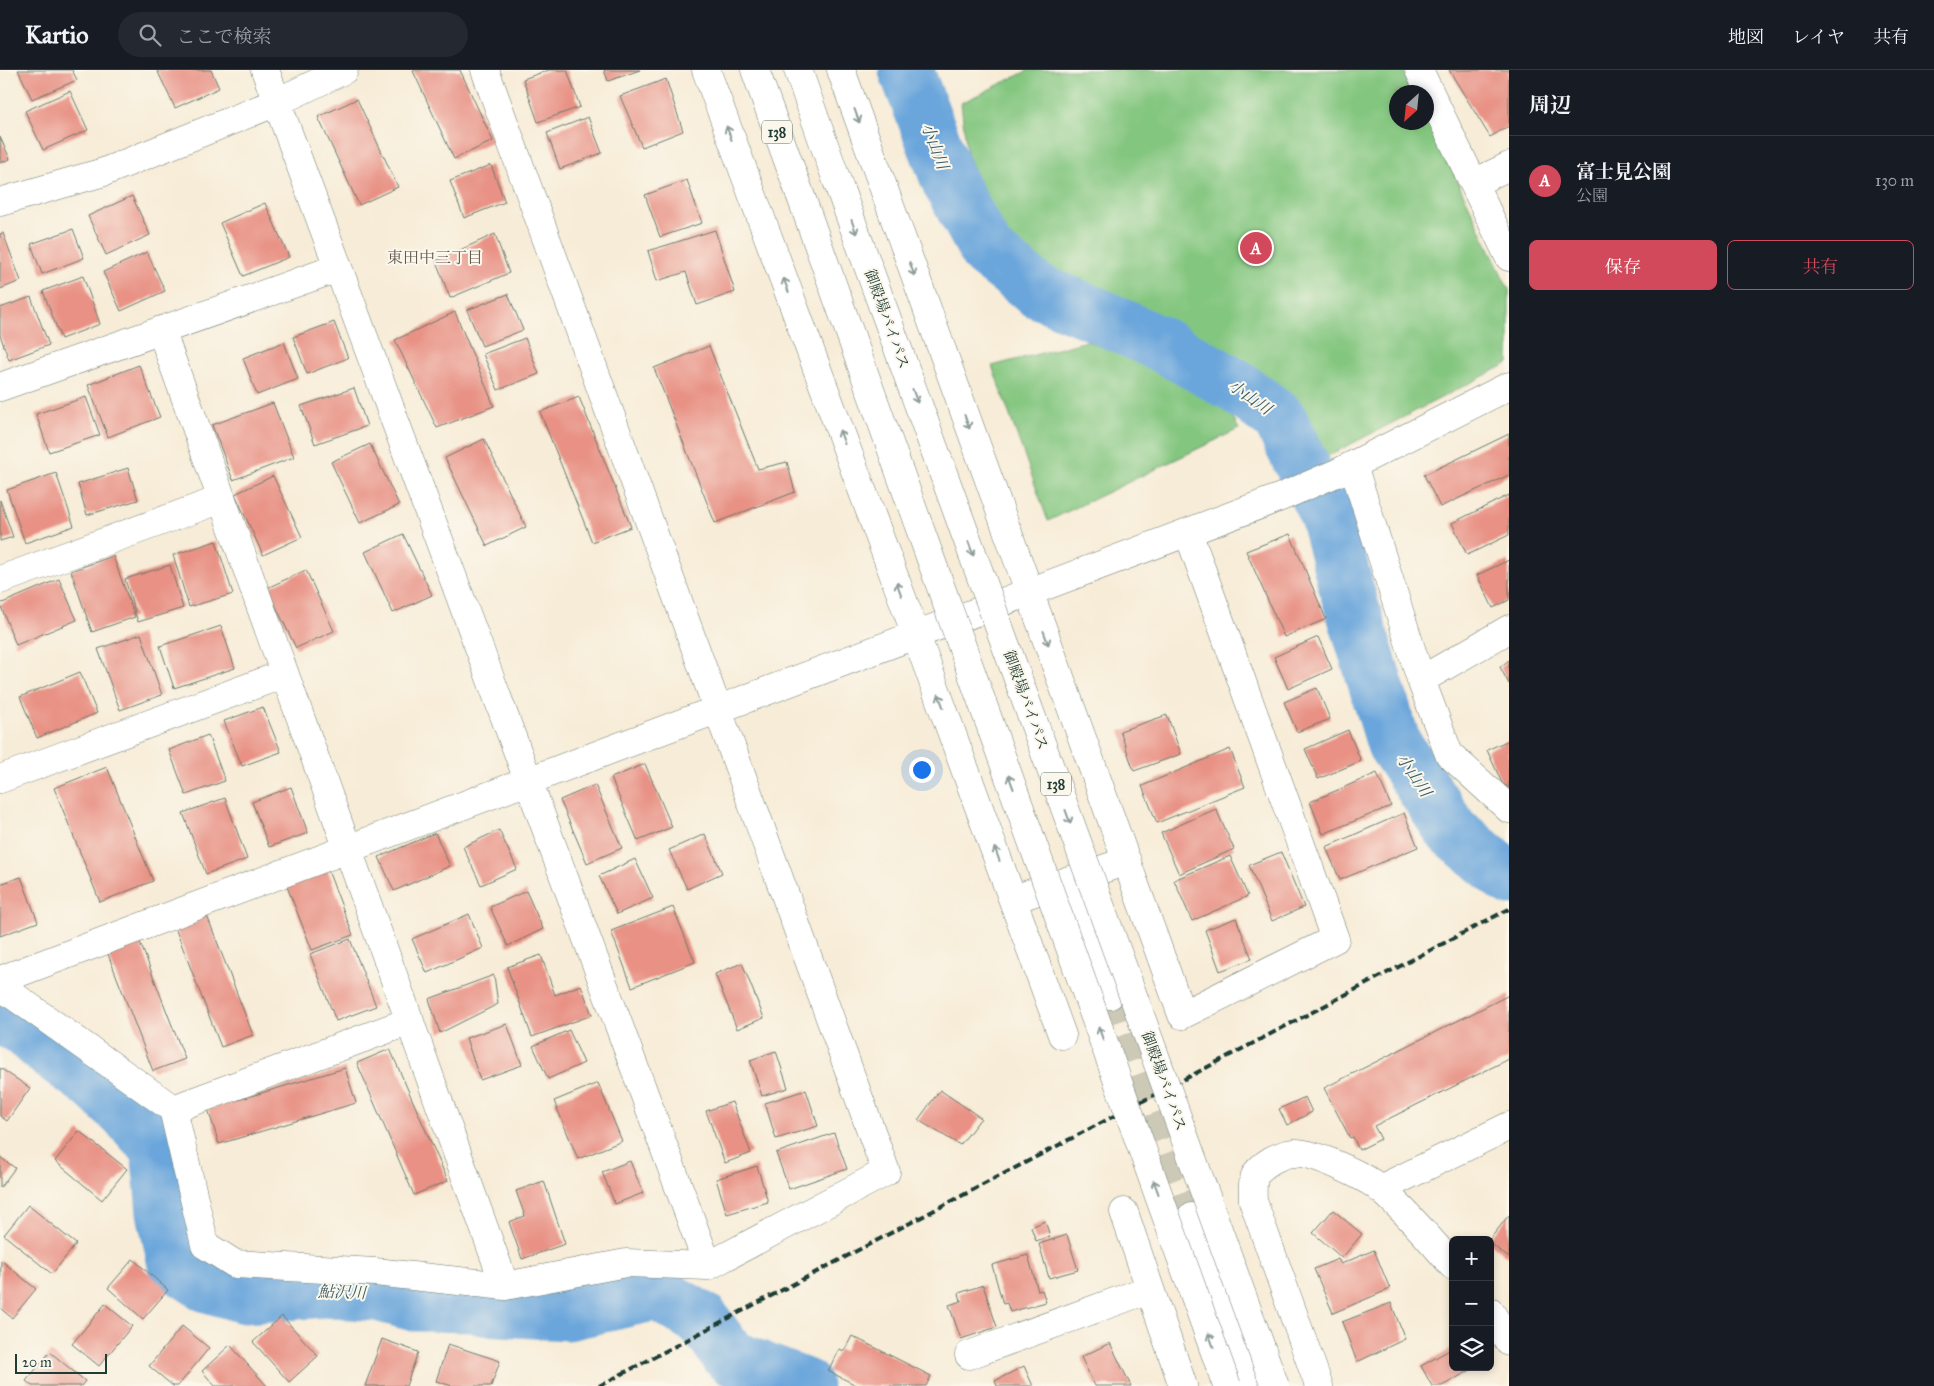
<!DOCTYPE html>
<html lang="ja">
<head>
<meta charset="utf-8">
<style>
  :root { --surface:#171b24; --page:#242831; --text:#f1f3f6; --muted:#9ea1a6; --line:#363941; --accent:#d1495b }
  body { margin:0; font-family:"IM FELL Great Primer","Noto Serif JP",serif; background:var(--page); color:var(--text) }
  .controls { position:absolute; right:15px; bottom:15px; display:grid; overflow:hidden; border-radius:8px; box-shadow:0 2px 8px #0003 }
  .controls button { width:45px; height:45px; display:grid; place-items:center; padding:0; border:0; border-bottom:1px solid var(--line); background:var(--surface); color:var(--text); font:25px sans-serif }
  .compass { position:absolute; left:1389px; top:15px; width:45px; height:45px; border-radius:50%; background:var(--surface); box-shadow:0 2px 8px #0003; rotate:207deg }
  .scale { position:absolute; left:15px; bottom:12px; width:92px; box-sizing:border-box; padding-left:5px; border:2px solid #1f3d34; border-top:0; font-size:14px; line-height:18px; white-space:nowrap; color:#1f3d34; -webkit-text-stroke:4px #fbf7ec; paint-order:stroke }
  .you { position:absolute; left:921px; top:699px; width:18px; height:18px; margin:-12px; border:4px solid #fff; border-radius:50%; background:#1a73e8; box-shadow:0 0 0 8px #1a73e833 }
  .badge { display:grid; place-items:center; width:32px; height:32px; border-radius:50%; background:var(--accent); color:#fff; font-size:16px; font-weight:700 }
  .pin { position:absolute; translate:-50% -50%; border:2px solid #fff; box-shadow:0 1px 5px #0006 }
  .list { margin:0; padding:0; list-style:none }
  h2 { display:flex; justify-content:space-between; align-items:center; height:65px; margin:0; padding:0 20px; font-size:21px }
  h2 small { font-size:16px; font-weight:400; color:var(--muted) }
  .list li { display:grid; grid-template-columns:32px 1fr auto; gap:15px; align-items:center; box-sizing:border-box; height:90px; padding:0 20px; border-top:1px solid var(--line) }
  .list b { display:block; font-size:19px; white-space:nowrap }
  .list p { margin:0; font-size:16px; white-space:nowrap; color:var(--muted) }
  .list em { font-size:16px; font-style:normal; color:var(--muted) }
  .actions { display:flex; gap:10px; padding:15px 20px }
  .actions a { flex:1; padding:11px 0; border:1px solid var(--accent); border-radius:8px; text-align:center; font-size:18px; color:var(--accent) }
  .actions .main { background:var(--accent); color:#fff }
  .icon { flex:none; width:28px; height:28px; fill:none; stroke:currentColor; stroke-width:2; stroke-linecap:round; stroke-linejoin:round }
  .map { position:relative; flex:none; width:1509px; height:1316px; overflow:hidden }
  header { display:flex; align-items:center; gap:30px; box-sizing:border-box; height:70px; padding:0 25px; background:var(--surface); border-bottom:1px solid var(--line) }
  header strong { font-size:24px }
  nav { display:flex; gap:28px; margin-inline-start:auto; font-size:18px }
  .search { width:350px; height:45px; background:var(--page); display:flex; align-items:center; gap:12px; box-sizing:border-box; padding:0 18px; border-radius:28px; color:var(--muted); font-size:19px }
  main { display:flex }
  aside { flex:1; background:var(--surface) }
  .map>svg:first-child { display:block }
</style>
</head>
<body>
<header>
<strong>Kartio</strong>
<div class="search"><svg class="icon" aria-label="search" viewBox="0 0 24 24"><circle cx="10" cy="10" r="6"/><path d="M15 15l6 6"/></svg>ここで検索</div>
<nav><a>地図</a><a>レイヤ</a><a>共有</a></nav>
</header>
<main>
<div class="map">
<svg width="1509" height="1316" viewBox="0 0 1509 1316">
  <rect width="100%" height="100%" fill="#fbf7ec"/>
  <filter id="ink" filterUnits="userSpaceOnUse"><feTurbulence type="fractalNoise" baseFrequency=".02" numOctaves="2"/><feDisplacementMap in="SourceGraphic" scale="10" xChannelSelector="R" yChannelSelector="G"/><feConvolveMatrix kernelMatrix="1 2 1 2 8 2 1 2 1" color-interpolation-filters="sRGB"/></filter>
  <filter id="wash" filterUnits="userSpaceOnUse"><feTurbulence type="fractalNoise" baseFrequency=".0096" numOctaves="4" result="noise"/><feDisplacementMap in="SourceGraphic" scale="20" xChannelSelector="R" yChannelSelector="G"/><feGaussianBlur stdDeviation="1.12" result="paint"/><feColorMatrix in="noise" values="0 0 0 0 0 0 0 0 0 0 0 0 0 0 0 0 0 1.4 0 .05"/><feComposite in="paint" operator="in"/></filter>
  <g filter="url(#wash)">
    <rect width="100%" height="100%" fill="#f7ecd7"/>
    <path fill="#83c67f" stroke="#51825a" d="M1029 0H1403L1414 22H1396V52H1426L1427 47 1509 220V293L1320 390 1288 325 1242 292 1174 253 1112 224 1048 198 997 159 967 83 961 33Z
      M1087 271 1219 324 1239 359 1048 451 992 296Z"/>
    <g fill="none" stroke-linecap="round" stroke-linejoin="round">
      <path stroke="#6aa6db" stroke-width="55" d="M906 0 949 112 987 182 1038 221 1102 247 1164 276 1233 314 1279 348 1327 446 1348 524 1394 674 1452 761 1509 808
        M0 948 20 956 49 981 91 1011 128 1045 158 1078 164 1142 175 1194 207 1215 244 1226 325 1220 377 1224 414 1234 480 1235 483 1238 568 1243 657 1223 703 1250 730 1287 805 1316"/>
    </g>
    <g id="blocks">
      <path fill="#e89184" d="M18 0H72L77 10 32 29Z
        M157 0H211L219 18 175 38Z
        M415 0H460L493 71 454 89 413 1Z
        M549 0H567L580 37 538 52 523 9Z
        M604 0H640L608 11Z
        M1449 0H1509V56L1490 67Z
        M666 9 683 61 642 77 620 26Z
        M70 21 88 60 43 80 25 41Z
        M357 29 398 117 359 135 318 47Z
        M588 47 602 83 560 99 547 63Z
        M0 67 10 89 0 93Z
        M491 95 505 132 464 148 450 111Z
        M687 110 702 153 660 167 645 125Z
        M132 126 150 165 106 185 88 146Z
        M265 133 289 187 243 206 220 153Z
        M73 159 84 188 42 204 31 174Z
        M715 160 735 222 697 235 686 202 657 211 648 181Z
        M3 163 21 211 0 219V164Z
        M495 164 509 203 450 228 436 191Z
        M147 182 165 221 121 241 103 202Z
        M83 206 100 254 61 269 43 221Z
        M508 224 523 260 482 276 467 240Z
        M31 227 49 275 9 290 0 265V238Z
        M455 242 494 336 437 358 395 270Z
        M334 252 348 288 307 304 293 267Z
        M525 268 539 304 498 320 483 284Z
        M284 272 298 309 257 325 243 288Z
        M709 276 758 399 787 392 795 422 715 453 654 298Z
        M139 295 160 347 108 367 88 315Z
        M354 318 367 356 315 374 301 336Z
        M86 327 100 365 49 382 36 344Z
        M579 327 631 457 592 472 540 342Z
        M273 333 294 387 233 410 212 355Z
        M1509 364V405L1440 437 1424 405Z
        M484 369 526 457 487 476 445 388Z
        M370 374 399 435 360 453 331 392Z
        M128 398 138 430 87 445 78 414Z
        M56 403 74 456 25 473 7 420Z
        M273 406 302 467 263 485 235 424Z
        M1509 425V465L1467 485 1452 453Z
        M0 430 13 467 0 471Z
        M403 464 432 525 393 543 365 482Z
        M1290 464 1326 549 1284 567 1246 481Z
        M216 471 233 524 189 537 173 485Z
        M113 486 135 547 92 562 71 501Z
        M1509 490V530L1493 538 1477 505Z
        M170 495 183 538 138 552 125 509Z
        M306 500 334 561 296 578 267 518Z
        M59 509 77 550 16 575 0 534Z
        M221 556 235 598 174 618 160 576Z
        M141 564 162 625 120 640 98 579Z
        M1318 567 1332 599 1288 619 1274 587Z
        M1509 590V614L1500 597Z
        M80 602 97 643 37 668 20 627Z
        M1317 618 1330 649 1297 662 1284 632Z
        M263 637 281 682 242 696 224 651Z
        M1167 645 1181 684 1134 701 1120 661Z
        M1348 660 1361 691 1318 709 1305 679Z
        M208 665 225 711 186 725 169 680Z
        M1509 670V718L1502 713 1487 680Z
        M1230 679 1245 717 1157 753 1142 716Z
        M645 694 672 757 638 771 611 708Z
        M107 697 153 811 100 832 54 718Z
        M1377 703 1391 736 1323 764 1310 732Z
        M595 715 622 778 587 793 560 730Z
        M291 717 308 763 269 777 252 732Z
        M225 728 247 789 206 804 183 743Z
        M1216 739 1234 779 1179 804 1161 763Z
        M1404 743 1418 777 1340 810 1326 777Z
        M499 760 517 799 481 815 463 777Z
        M435 763 450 796 394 821 379 787Z
        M705 764 722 803 687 819 669 780Z
        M1281 782 1304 837 1272 851 1249 795Z
        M1230 786 1248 826 1192 851 1174 810Z
        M635 789 653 828 617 844 599 806Z
        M327 798 353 865 312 880 286 814Z
        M21 807 38 852 0 866V814Z
        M526 821 543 859 508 876 490 837Z
        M673 837 695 892 632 917 611 861Z
        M206 843 253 965 221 977 174 855Z
        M469 844 483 878 427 903 412 869Z
        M1236 848 1252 889 1220 901 1205 860Z
        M138 867 185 989 153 1001 106 879Z
        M350 869 376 936 336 951 310 884Z
        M541 885 555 925 581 915 592 945 532 967 507 897Z
        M742 893 764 948 737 959 715 904Z
        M494 905 498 934 440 963 429 929Z
        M1509 925V989L1374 1056 1381 1069 1359 1080 1353 1067 1350 1068 1324 1018Z
        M507 954 522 995 480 1010 466 968Z
        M569 960 584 993 548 1009 533 976Z
        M390 979 448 1111 414 1125 357 993Z
        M776 981 788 1018 762 1026 750 990Z
        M0 998 30 1018 7 1051 0 1046Z
        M345 998 356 1033 219 1074 208 1039Z
        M598 1013 622 1071 578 1089 554 1031Z
        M806 1020 818 1056 776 1069 765 1033Z
        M940 1020 981 1048 960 1075 918 1050Z
        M1305 1027 1312 1042 1287 1055 1279 1039Z
        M732 1032 751 1083 725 1093 706 1041Z
        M79 1061 127 1099 102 1130 55 1091Z
        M834 1063 847 1099 789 1119 776 1083Z
        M0 1087 15 1098 0 1118Z
        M630 1091 643 1123 615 1134 602 1102Z
        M757 1096 768 1132 727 1144 716 1109Z
        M544 1111 565 1174 522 1189 509 1152 525 1146 516 1121Z
        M28 1135 76 1174 52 1204 4 1165Z
        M1333 1140 1362 1164 1342 1188 1313 1163Z
        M1509 1145V1188L1490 1173V1169Z
        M1045 1151 1050 1166 1036 1171 1031 1157Z
        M1067 1165 1078 1200 1049 1208 1039 1174Z
        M1374 1180 1390 1219 1333 1243 1314 1199 1338 1189 1341 1194Z
        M1028 1185 1038 1221 1042 1220 1046 1232 1010 1242 1007 1233 1003 1234 992 1195Z
        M133 1189 168 1220 143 1249 108 1218Z
        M1 1190 36 1219 12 1248 0 1238Z
        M983 1215 997 1257 961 1269 949 1235 961 1231 959 1223Z
        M1391 1233 1405 1269 1357 1292 1342 1252Z
        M105 1234 132 1256 99 1296 72 1274Z
        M282 1246 318 1286 289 1312 253 1272Z
        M182 1256 209 1278 178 1316H173L149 1296Z
        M852 1266 931 1306 926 1316H858L828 1301 839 1279 844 1281Z
        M382 1269 418 1282 406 1316H365Z
        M1110 1273 1131 1316H1095L1081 1287Z
        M448 1274 500 1291 491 1316H452L436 1311Z
        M230 1275 267 1316H215L202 1301Z
        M1453 1278V1297H1476L1442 1316H1432L1421 1296Z
        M50 1282 85 1311 81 1316H32L26 1311Z
        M1024 1296 1033 1316H997L995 1311Z"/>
    </g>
  </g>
  <g filter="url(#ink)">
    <use href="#blocks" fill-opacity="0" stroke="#6b7a6d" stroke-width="1"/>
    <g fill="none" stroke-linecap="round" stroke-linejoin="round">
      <path stroke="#ccc9b6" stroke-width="28" stroke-dasharray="28 14" stroke-linecap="butt" d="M1110 925 1191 1147"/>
      <defs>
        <path id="minor" d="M265 0 708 1196
          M706 0 916 565 1062 965
          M841 0 1182 945 1335 869 1188 462
          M1419 0 1509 187
          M1474 113 1509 96
          M0 132 104 102 277 32 344 0
          M161 260 505 1216
          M0 317 338 198
          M1353 395 1421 610 1449 684 1509 739
          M0 510 222 429
          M1421 610 1509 559
          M0 709 284 604
          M1069 810 1110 925
          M1014 829 1127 791
          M0 910 1281 427 1339 402 1509 316
          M0 916 173 1039 205 1175 235 1194 375 1202 505 1216 626 1193 708 1196 886 1102 485 0
          M173 1039 410 951
          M1380 1119 1509 1056
          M1124 1142 1183 1316
          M1191 1147 1252 1316
          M1490 1241 1509 1272
          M969 1285 1150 1219
          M1319 1316 1253 1131C1252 1108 1252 1102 1272 1090 1278 1087 1287 1083 1294 1083 1313 1081 1368 1108 1382 1120 1407 1143 1431 1170 1453 1196"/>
        <path id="trunk" d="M755 0 800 124
          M798 0 837 111"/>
      </defs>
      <use href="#minor" stroke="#6b7a6d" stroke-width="29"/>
      <use href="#trunk" stroke="#6b7a6d" stroke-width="29"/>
      <use href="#minor" stroke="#fff" stroke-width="28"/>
      <use href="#trunk" stroke="#fff" stroke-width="28"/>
      <path stroke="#1f3d34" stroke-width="4" stroke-dasharray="8 4" stroke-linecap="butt" d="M599 1316 1509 839"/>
      <defs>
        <path id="trunk-bridge" d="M837 111 1275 1316
          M800 124 1227 1316"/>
      </defs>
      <use href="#trunk-bridge" stroke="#6b7a6d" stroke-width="29" stroke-linecap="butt"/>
      <use href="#trunk-bridge" stroke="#fff" stroke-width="28"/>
    </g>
    <defs><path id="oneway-shaft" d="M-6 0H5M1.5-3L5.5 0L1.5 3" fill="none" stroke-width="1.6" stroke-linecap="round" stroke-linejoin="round" transform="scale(1.25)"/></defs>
    <g stroke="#8f9e9a">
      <use href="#oneway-shaft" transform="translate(857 46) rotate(70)"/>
      <use href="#oneway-shaft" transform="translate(729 63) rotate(-110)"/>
      <use href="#oneway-shaft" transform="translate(854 157) rotate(70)"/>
      <use href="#oneway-shaft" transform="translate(912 199) rotate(70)"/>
      <use href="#oneway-shaft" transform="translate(786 215) rotate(-110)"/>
      <use href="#oneway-shaft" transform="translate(915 326) rotate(70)"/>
      <use href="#oneway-shaft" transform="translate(967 352) rotate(70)"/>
      <use href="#oneway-shaft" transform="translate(842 367) rotate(-110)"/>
      <use href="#oneway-shaft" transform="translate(971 479) rotate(70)"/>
      <use href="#oneway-shaft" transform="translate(899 519) rotate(-110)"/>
      <use href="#oneway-shaft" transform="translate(1046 568) rotate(70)"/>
      <use href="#oneway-shaft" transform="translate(941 631) rotate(-110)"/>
      <use href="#oneway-shaft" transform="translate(1011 712) rotate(-110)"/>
      <use href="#oneway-shaft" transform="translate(1068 747) rotate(70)"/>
      <use href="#oneway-shaft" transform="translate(997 784) rotate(-110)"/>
      <use href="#oneway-shaft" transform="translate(1101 964) rotate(-110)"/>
      <use href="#oneway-shaft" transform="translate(1156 1117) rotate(-110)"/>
      <use href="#oneway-shaft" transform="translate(1211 1270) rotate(-110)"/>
    </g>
  </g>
  <g text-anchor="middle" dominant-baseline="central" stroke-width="4" stroke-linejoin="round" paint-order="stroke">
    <g fill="#fbf7ec" stroke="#61756b" stroke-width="1">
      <rect x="762" y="50.5" width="30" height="23" rx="4"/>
      <rect x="1041" y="702.5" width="30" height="23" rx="4"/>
    </g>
    <g font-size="14" font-weight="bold" fill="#1f3d34">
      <text x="777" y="62">138</text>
      <text x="1056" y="714">138</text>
    </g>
    <g font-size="15" fill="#1f3d34" stroke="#fbf7ec">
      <text transform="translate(887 249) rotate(70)">御殿場バイパス</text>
      <text transform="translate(1026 630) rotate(70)">御殿場バイパス</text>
      <text transform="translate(1164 1011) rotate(70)">御殿場バイパス</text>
    </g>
    <g font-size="16" font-style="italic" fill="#365c66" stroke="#fbf7ec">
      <text transform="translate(935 76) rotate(69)">小山川</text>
      <text transform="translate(1250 327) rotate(35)">小山川</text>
      <text transform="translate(1414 705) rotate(56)">小山川</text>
      <text transform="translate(342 1222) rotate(2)">鮎沢川</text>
    </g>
    <g font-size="16" fill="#655a50" stroke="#fbf7ec">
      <text x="435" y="187">東田中三丁目</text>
    </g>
  </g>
</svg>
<div class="controls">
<button>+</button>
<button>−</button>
<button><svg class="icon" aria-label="layers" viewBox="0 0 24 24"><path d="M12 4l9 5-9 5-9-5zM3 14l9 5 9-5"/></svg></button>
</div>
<svg class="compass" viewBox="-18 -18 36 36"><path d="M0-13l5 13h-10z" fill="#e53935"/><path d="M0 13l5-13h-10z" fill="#9ea1a6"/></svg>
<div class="scale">20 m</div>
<div class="you"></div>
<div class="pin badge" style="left:1256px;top:178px">A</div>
</div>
<aside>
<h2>周辺<small></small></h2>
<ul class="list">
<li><span class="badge">A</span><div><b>富士見公園</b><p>公園</p></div><em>130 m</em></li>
</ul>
<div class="actions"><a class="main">保存</a><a>共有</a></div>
</aside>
</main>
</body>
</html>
